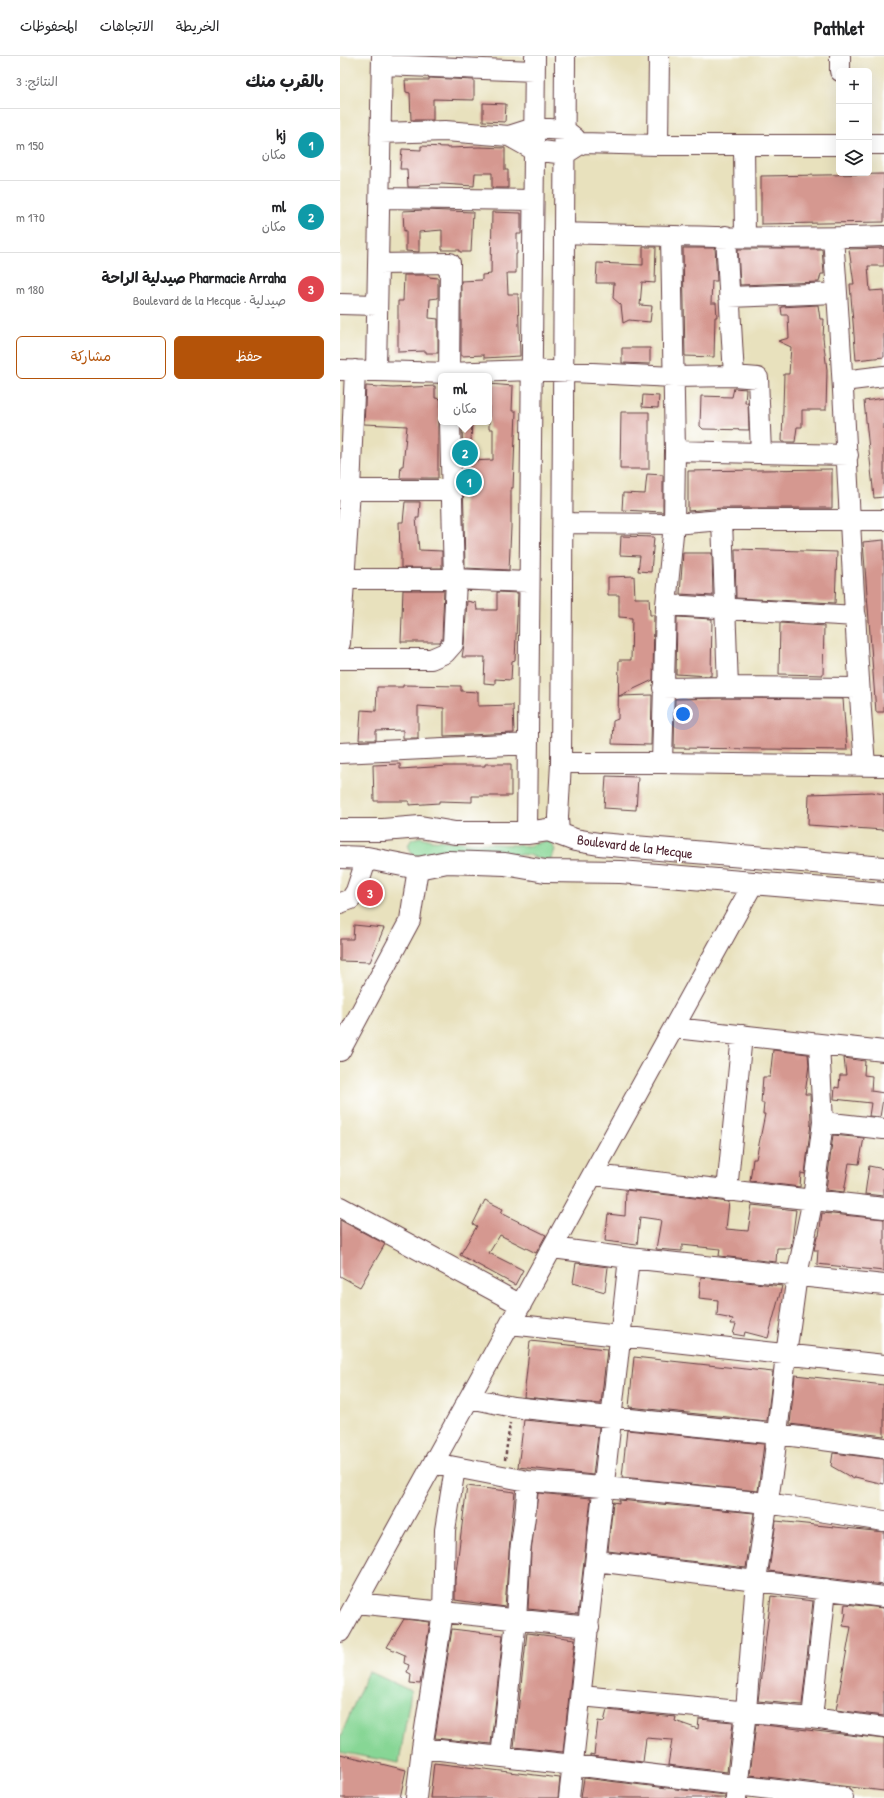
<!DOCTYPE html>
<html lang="ar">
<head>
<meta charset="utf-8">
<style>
  :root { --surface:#fff; --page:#f6f6f6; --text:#202124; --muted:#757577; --line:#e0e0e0; --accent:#b45309 }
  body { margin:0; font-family:"Patrick Hand","Playpen Sans Arabic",sans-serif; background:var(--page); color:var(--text); direction:rtl }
  .controls { position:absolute; right:12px; top:12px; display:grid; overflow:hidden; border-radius:6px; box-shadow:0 4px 16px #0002 }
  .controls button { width:36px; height:36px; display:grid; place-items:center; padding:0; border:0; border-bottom:1px solid var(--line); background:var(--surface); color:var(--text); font:20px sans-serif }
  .you { position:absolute; left:343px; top:658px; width:14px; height:14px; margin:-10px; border:3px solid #fff; border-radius:50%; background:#1a73e8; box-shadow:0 0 0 6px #1a73e833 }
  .badge { display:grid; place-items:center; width:26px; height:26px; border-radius:50%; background:var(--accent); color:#fff; font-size:13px; font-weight:700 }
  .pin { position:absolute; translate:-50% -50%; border:2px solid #fff; box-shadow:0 1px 4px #0006 }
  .popup { position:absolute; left:98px; top:317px; width:54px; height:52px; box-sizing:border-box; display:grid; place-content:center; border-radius:6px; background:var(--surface); filter:drop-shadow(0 1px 3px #0005); font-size:13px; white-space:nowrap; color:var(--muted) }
  .popup b { font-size:15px; color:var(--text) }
  .popup::after { content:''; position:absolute; left:50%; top:100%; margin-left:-8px; border:8px solid transparent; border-top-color:var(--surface) }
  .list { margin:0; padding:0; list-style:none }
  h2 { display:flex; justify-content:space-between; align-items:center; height:52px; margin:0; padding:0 16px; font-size:17px }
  h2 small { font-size:13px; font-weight:400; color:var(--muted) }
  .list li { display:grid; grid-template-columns:26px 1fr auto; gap:12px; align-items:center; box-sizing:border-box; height:72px; padding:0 16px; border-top:1px solid var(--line) }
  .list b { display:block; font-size:15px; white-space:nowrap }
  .list p { margin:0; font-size:13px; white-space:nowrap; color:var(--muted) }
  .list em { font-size:13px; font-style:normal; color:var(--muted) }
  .actions { display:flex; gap:8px; padding:12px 16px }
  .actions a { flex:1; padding:9px 0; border:1px solid var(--accent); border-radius:6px; text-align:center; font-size:14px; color:var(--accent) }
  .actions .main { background:var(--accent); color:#fff }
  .icon { flex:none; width:22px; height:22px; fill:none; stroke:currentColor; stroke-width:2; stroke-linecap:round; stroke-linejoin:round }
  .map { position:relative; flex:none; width:544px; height:1742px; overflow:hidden; direction:ltr }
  header { display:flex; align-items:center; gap:24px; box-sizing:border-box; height:56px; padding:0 20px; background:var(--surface); border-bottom:1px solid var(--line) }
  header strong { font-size:19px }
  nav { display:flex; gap:22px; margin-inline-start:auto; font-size:14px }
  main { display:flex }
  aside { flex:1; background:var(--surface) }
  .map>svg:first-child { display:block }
</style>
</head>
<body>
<header>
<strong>Pathlet</strong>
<nav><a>الخريطة</a><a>الاتجاهات</a><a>المحفوظات</a></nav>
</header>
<main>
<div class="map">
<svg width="544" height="1742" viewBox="0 0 544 1742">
  <rect width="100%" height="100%" fill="#fff"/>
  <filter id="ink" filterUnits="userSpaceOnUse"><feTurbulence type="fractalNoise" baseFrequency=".025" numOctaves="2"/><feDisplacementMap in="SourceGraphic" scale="8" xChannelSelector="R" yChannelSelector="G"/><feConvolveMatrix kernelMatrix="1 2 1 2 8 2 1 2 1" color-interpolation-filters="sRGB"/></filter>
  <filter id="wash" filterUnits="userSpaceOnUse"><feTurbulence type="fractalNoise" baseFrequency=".012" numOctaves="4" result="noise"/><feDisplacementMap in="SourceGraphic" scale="16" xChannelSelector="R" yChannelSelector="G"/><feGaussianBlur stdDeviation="0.9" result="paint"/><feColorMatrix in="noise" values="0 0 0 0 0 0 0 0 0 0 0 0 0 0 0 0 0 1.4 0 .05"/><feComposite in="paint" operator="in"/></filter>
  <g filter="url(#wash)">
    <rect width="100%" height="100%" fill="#e8e1bd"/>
    <path fill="#87d695" stroke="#687a60" d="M81 781 91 784 189 790 205 785 211 786 215 794 211 803 205 804 189 799 91 795 78 801 72 798 68 789 72 783Z
      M28 1615 71 1635 59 1707 0 1696V1682Z"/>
    <g id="blocks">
      <path fill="#d59890" d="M89 22 134 24V44L93 43V64H71L70 37 66 36 65 24H89Z
        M143 47 166 48 165 66 143 65Z
        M81 90 107 91V92L140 91 165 92V114H168V132H152V117H135L134 130 102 128 79 129 78 131H68L67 113H60L62 93 81 94Z
        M544 118V166L421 168V120Z
        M85 154 133 156 131 196H120V194H102V174L79 176V196L66 195V174L64 175 63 155Z
        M152 156 181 157V178H177V198H176V217H167L168 238H178L180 300 144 302V299L121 300V225L142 224V219L151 218Z
        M303 191H316L315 227 302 226 300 249 312 250 310 266 289 264 283 267 281 249 273 242 274 227H256L257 207 303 209Z
        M343 192H375L377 225H372L371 247H376L377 261H375L374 301 345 300Z
        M544 192V210H528L530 235 544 234V301L516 304 510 228H514L509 193Z
        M398 193H482L484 218H481L479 226 400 229Z
        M64 219H88L89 221 98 222V242L90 243 89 262 98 263V297H86V295L58 296V245H63Z
        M478 249 480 263H484L483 282 487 314 486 354H462V371H457L455 386H442L444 318H449L451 291 438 285 449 282 448 259H442L441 251Z
        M282 292H310V308L282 307Z
        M149 328 173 330 172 355H176L173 432H171V471L169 514 125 512 122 366H132L130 405 153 404V373H149Z
        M26 330 53 332 95 330V342L101 343V359L98 366V422H60L61 410H63L67 370 24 368Z
        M394 332 406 333 405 347H408L409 374 363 373 360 370 361 340 392 341Z
        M303 339 319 340 318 352 302 351Z
        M544 342V441L534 442 524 345Z
        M281 356H309V413H280Z
        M492 413V452H382L348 455V415Z
        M307 418 323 419V456L282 454 283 437 305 438Z
        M65 446H80L79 462H76L79 494 102 495V512H61V496H60L59 466H63Z
        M281 480 314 481 311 516 298 515 300 500 280 499Z
        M544 484V656H536L523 486Z
        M395 493 497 496 495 547 396 542Z
        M343 497H372L373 540 340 538Z
        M294 520 295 542H309L310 559H314L313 624 279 640 312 639 311 689 272 688 273 665 278 663 279 604H291L292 562 279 561V539H268V521Z
        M63 534H104L102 583 100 586H61Z
        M157 536 178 537 175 604 172 605 171 624 155 623V628L144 627 145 601H122L124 589 127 545 136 547 137 554H157Z
        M337 561 372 563 371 620 336 618Z
        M440 567 484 570 483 619 439 618Z
        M63 629 121 630V635L138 636V650L173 649 174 677 104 680V652L78 650V682H63V674L36 675V684H19L21 654 36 655 37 631H63Z
        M388 642 503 643 507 694 334 692 335 643Z
        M60 708V713L108 710H145V708H171V740H132V746L99 745V747L69 749V745H34L33 709Z
        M266 720 298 721 296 754 264 752Z
        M532 736 544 738V774L468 769 469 738Z
        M14 869 44 872 30 906 0 905V883H13Z
        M433 994 468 998 469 1009 465 1038H470L471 1067 465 1118 461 1117 460 1131 410 1125 413 1103H416L425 1058H423L424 1047H421L423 1021H430Z
        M504 1002 525 1005 524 1019 532 1020 531 1035 544 1037 540 1061 529 1060 531 1047 494 1043 495 1031 499 1032 500 1019H506Z
        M493 1079 524 1082 519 1108 509 1107 504 1136 486 1134Z
        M529 1110 544 1113V1140L525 1138Z
        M286 1134 389 1146 386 1173 408 1175 412 1149 456 1154 451 1192H437L436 1206 379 1200 380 1193 342 1189V1195L316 1193 321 1164 300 1161 297 1189 265 1185 268 1158 285 1160Z
        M145 1144 163 1153 161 1157 206 1179 196 1197 160 1179 149 1197 183 1214 175 1229 120 1199 137 1170 133 1168Z
        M482 1157 544 1163V1215L477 1208 478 1194H474L477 1180H479Z
        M0 1164 45 1188 20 1231 0 1220Z
        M236 1207 268 1211 265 1236 233 1227Z
        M361 1221 442 1230 428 1282 405 1276 404 1280 393 1278 396 1268H391L393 1263 377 1260 378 1244 359 1242Z
        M190 1285 267 1293 261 1348 184 1341Z
        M294 1301 433 1316 427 1365 289 1351Z
        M455 1319 544 1329V1380L450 1368Z
        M184 1364 259 1371 253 1419 178 1411Z
        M287 1374 424 1388 418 1435 282 1421Z
        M493 1397 544 1403V1428L515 1421 514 1423 491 1410Z
        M127 1430 175 1436 169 1495 165 1551 115 1544V1524Z
        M198 1437 251 1442 238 1558 188 1553 191 1497Z
        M279 1444 414 1457 406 1512 268 1495 273 1446 279 1447Z
        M436 1465 544 1476V1529L429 1515Z
        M431 1540 473 1545 462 1649 418 1645Z
        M505 1548 544 1552V1660L496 1654 511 1571 503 1570 506 1557 504 1556Z
        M64 1563 90 1566 80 1628 70 1627 71 1618 67 1616 69 1609 64 1607 65 1599 47 1591Z
        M112 1573 163 1579 151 1688 95 1682Z
        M187 1577 235 1583 223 1696 174 1691Z
        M267 1654 336 1661 335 1665 358 1673 359 1663 393 1666 387 1716 328 1709 332 1684 306 1682 303 1706 250 1700V1698L254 1699 258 1665 264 1666Z
        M416 1668 544 1683V1735L410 1719Z
        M0 1698 66 1714 60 1742H0Z
        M94 1707 220 1722 218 1742H90Z
        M244 1722 385 1739V1742H241Z"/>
    </g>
  </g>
  <g filter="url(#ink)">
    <use href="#blocks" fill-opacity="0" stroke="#623c41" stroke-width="1"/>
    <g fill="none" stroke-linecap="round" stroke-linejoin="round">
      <defs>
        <path id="minor" d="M500 0V15
          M43 9 194 15
          M40 77 105 75 169 80 194 72 225 74 235 82
          M169 80 194 94 225 98 242 87 318 89H499
          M529 88H544
          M318 89 319 0
          M404 89 405 181
          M40 142 193 144
          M224 177C331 180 438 184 544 180
          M386 180 394 320
          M493 182C507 358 511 534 525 709
          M38 208 110 207 109 320
          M389 241 497 237
          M0 248 37 249
          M0 314 109 317 192 314 333 321 394 320 418 322 421 397
          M36 314 42 0
          M503 325 544 320
          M110 366 114 523
          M335 395 508 399
          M0 434H111
          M382 464 388 631
          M223 467 334 468 382 464H544
          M0 523H114L189 526
          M326 549 516 560
          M0 587 10 434 15 314
          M0 603H91L105 597 113 588 116 524
          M323 632 388 631 519 632
          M0 697 188 688
          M221 707H322L544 710
          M322 707 326 549 334 468 335 395 331 180
          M187 777 195 0
          M219 779 218 761 221 707 225 0
          M0 847 11 843 16 835 27 802
          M335 972 544 995
          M0 995 70 864 78 812
          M483 1066 544 1073
          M254 1119 544 1152
          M387 1135 402 979
          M0 1151 181 1249
          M213 1192 289 1202 544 1229
          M170 1268 544 1309
          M130 1342 173 1351 437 1378 544 1392
          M94 1407 188 1425 299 1434 427 1447 544 1465
          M256 1505 544 1541
          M16 1547 249 1571
          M0 1576 414 826
          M241 1640 472 1662 544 1672
          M472 1662 486 1533
          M82 1692 233 1709 503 1742
          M161 1701 176 1564 180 1496 185 1460 188 1425
          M76 1742 82 1692 103 1556 105 1474 115 1412
          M229 1742 289 1202
          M396 1742 406 1655 416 1524 434 1404 446 1299 457 1219 473 1143 483 1066 479 988"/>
        <path id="major" d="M0 774H43L80 771 115 777H187L208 774 235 784 259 788 544 812
          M0 801 27 802 78 812 107 806 165 808 205 815 281 816 544 838"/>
      </defs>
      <use href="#minor" stroke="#623c41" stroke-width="22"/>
      <use href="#major" stroke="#623c41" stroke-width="24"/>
      <path stroke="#623c41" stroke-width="2.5" stroke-dasharray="3 3" stroke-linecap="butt" d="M165 1404 170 1367"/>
      <use href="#minor" stroke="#fff" stroke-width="20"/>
      <use href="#major" stroke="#fff" stroke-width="22"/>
    </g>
  </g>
  <g text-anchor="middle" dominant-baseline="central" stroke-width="4" stroke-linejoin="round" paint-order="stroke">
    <g font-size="14" fill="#4a1f2b" stroke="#fff">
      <text transform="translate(295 790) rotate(7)">Boulevard de la Mecque</text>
    </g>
  </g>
</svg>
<div class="controls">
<button>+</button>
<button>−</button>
<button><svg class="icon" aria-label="layers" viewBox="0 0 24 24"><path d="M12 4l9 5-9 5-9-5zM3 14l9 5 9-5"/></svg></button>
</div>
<div class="you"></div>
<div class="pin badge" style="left:129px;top:426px;background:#0f9aa8">1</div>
<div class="pin badge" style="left:125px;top:397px;background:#0f9aa8">2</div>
<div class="popup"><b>ml</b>مكان</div>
<div class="pin badge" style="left:30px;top:837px;background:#e0444e">3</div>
</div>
<aside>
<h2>بالقرب منك<small>النتائج: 3</small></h2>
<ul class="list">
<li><span class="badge" style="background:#0f9aa8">1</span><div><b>kj</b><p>مكان</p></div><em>150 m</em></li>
<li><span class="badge" style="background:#0f9aa8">2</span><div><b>ml</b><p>مكان</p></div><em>170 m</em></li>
<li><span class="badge" style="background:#e0444e">3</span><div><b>Pharmacie Arraha صيدلية الراحة</b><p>صيدلية · Boulevard de la Mecque</p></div><em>180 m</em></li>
</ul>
<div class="actions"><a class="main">حفظ</a><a>مشاركة</a></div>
</aside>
</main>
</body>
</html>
